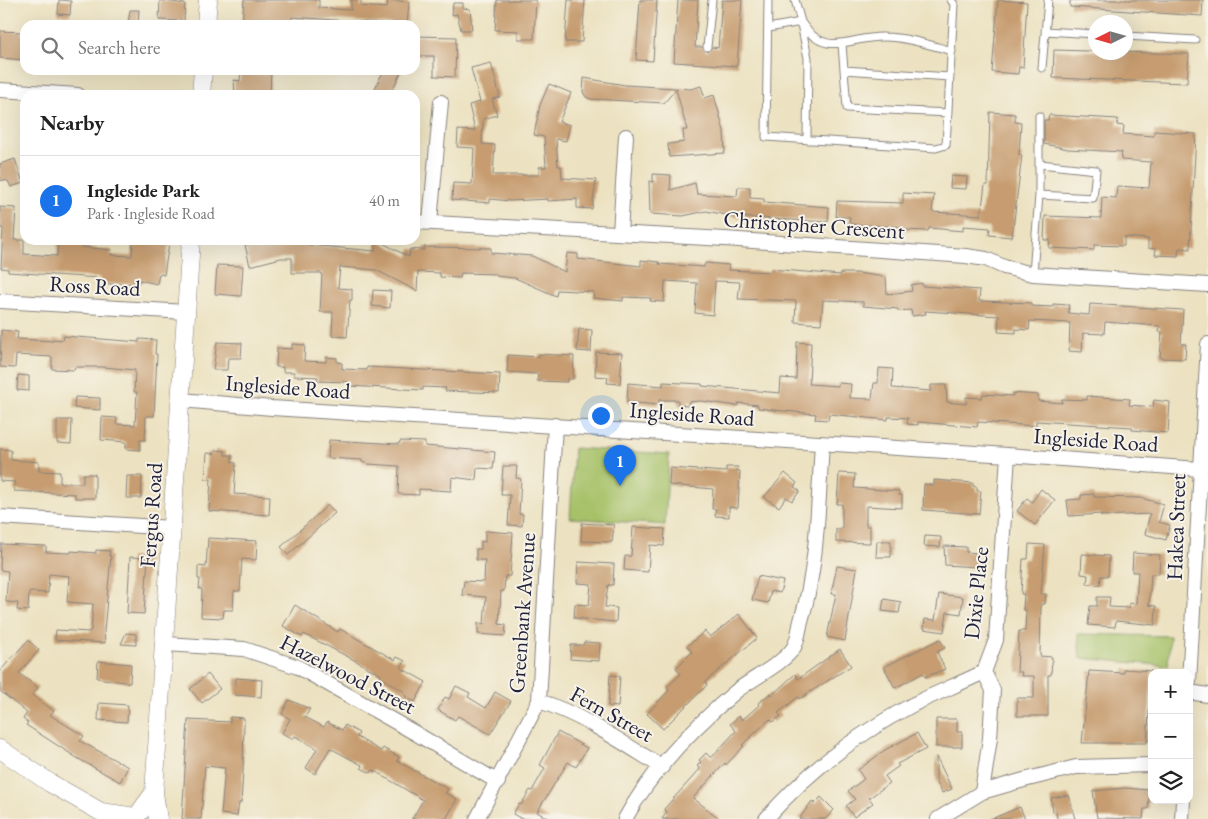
<!DOCTYPE html>
<html lang="en">
<head>
<meta charset="utf-8">
<style>
  :root { --surface:#fff; --page:#f6f6f6; --text:#222; --muted:#767676; --line:#e0e0e0; --accent:#1a73e8 }
  body { margin:0; font-family:"EB Garamond",serif; background:var(--page); color:var(--text) }
  .controls { position:absolute; right:15px; bottom:15px; display:grid; overflow:hidden; border-radius:10px; box-shadow:0 5px 20px #0002 }
  .controls button { width:45px; height:45px; display:grid; place-items:center; padding:0; border:0; border-bottom:1px solid var(--line); background:var(--surface); color:var(--text); font:25px sans-serif }
  .compass { position:absolute; left:1088px; top:15px; width:45px; height:45px; border-radius:50%; background:var(--surface); box-shadow:0 5px 20px #0002; rotate:265deg }
  .you { position:absolute; left:600px; top:415px; width:18px; height:18px; margin:-12px; border:4px solid #fff; border-radius:50%; background:#1a73e8; box-shadow:0 0 0 8px #1a73e833 }
  .badge { display:grid; place-items:center; width:32px; height:32px; border-radius:50%; background:var(--accent); color:#fff; font-size:16px; font-weight:700 }
  .pin { position:absolute; translate:-50% -41px; filter:drop-shadow(0 1px 2px #0008) }
  .pin::after { content:''; position:absolute; top:26px; width:18px; height:15px; background:inherit; clip-path:polygon(0 0,100% 0,50% 100%) }
  .list { margin:0; padding:0; list-style:none }
  h2 { display:flex; justify-content:space-between; align-items:center; height:65px; margin:0; padding:0 20px; font-size:21px }
  h2 small { font-size:16px; font-weight:400; color:var(--muted) }
  .list li { display:grid; grid-template-columns:32px 1fr auto; gap:15px; align-items:center; box-sizing:border-box; height:90px; padding:0 20px; border-top:1px solid var(--line) }
  .list b { display:block; font-size:19px; white-space:nowrap }
  .list p { margin:0; font-size:16px; white-space:nowrap; color:var(--muted) }
  .list em { font-size:16px; font-style:normal; color:var(--muted) }
  .icon { flex:none; width:28px; height:28px; fill:none; stroke:currentColor; stroke-width:2; stroke-linecap:round; stroke-linejoin:round }
  .map { position:relative; flex:none; width:1208px; height:819px; overflow:hidden }
  .search { position:absolute; background:var(--surface); box-shadow:0 5px 20px #0002; left:20px; top:20px; width:400px; height:55px; display:flex; align-items:center; gap:12px; box-sizing:border-box; padding:0 18px; border-radius:15px; color:var(--muted); font-size:19px }
  .panel { position:absolute; background:var(--surface); box-shadow:0 5px 20px #0002; left:20px; top:90px; width:400px; height:155px; border-radius:15px }
  .map>svg:first-child { display:block }
</style>
</head>
<body>
<div class="map">
<svg width="1208" height="819" viewBox="0 0 1208 819">
  <rect width="100%" height="100%" fill="#f7f3e8"/>
  <filter id="ink" filterUnits="userSpaceOnUse"><feTurbulence type="fractalNoise" baseFrequency=".02" numOctaves="2"/><feDisplacementMap in="SourceGraphic" scale="10" xChannelSelector="R" yChannelSelector="G"/><feConvolveMatrix kernelMatrix="1 2 1 2 8 2 1 2 1" color-interpolation-filters="sRGB"/></filter>
  <filter id="wash" filterUnits="userSpaceOnUse"><feTurbulence type="fractalNoise" baseFrequency=".0096" numOctaves="4" result="noise"/><feDisplacementMap in="SourceGraphic" scale="20" xChannelSelector="R" yChannelSelector="G"/><feGaussianBlur stdDeviation="1.12" result="paint"/><feColorMatrix in="noise" values="0 0 0 0 0 0 0 0 0 0 0 0 0 0 0 0 0 1.4 0 .05"/><feComposite in="paint" operator="in"/></filter>
  <g filter="url(#wash)">
    <rect width="100%" height="100%" fill="#ece2c1"/>
    <path fill="#a6c167" stroke="#647251" d="M574 448 669 454 665 525 570 518Z
      M1078 634 1170 636 1168 666 1080 658Z"/>
    <g id="blocks">
      <path fill="#c69c6f" d="M59 0 71 1 70 15 58 14Z
        M160 0 185 4 184 21 159 20Z
        M244 0H319V8L351 10V0H361V6L387 8 388 0 409 2 407 25 292 17 291 25H242Z
        M497 0H536L534 39H518V31L495 30Z
        M568 0H585L582 42H565Z
        M640 0H657L653 61 636 60Z
        M678 0H698L695 47H702L707 52 712 47 718 48 722 0H742L737 66 674 62Z
        M998 0 1027 2 1023 68 1019 67 1018 74 992 72Z
        M1070 0H1203L1202 16 1070 7Z
        M453 3H463V8L470 9 472 30H461L457 14 452 15Z
        M130 10H139L138 25H128Z
        M0 31 22 32V34L25 35V60L0 58Z
        M415 36 456 37 455 77 434 76V56H415Z
        M1054 50 1189 54 1187 83 1053 78Z
        M491 63 500 97 492 99 497 115 483 119 482 144 495 145 493 175H539V167H546L544 137 534 135 540 105 549 84 571 93 559 122 570 125 566 141 556 139 558 166H561L562 178 596 180 592 209 577 208V199L548 201V199L510 201 490 199V203L452 200 453 183 472 184 474 148 457 147 458 130 475 131 469 105 480 102 471 68Z
        M241 70H271L270 95H235L234 80 240 81Z
        M384 70H402L390 95 375 88Z
        M584 78 625 85 691 89 701 86 705 98 714 95 724 131 725 153 669 157 668 144 684 142 683 130H687L676 89 664 103 591 99 586 97 583 92Z
        M990 112 1015 114V122L1021 123 1019 155H1022L1012 237 989 235 990 228 963 226V231L929 228 928 231 903 230V227L849 224 850 217H836L837 201 903 203V193L934 195 932 212 981 215 985 185H988Z
        M1049 115 1118 119 1117 125 1124 126 1123 134 1154 136V131L1196 134 1190 249 1179 248 1178 256 1155 255 1156 249 1148 248V239L1124 237V246L1094 245V250L1049 248 1050 240H1044L1045 216 1101 218 1102 197 1116 198 1117 186 1149 188 1151 162 1121 160 1122 152 1068 149 1044 144V120H1048Z
        M15 159 23 183 11 187 8 181 0 180V164Z
        M653 174 671 175 670 190 695 183 697 194 737 196 738 187H750V198L764 199V202L829 207 828 222 736 217 706 211 683 216 650 214 649 181 653 182Z
        M951 176 967 177 966 189 950 188Z
        M0 207 16 208 14 240H24V254L57 256 58 240H83L82 247 112 250 111 255 132 256 133 240H150L169 243 164 275 159 274 157 284 139 280V283L111 284 99 283 100 278 8 272V269L1 268 3 228H0Z
        M263 240 309 242V245L375 251 377 240 409 257 410 249 424 250V247L491 248V253L532 256 565 272 567 253 578 254V259L641 266V260L659 262V264L704 267 705 263 729 265 728 270 770 272 771 269 841 275V273H857L886 277 887 294 912 291 911 285 922 283V286L980 290 979 301 1031 303V306L1053 307V304L1069 305 1068 313 1089 315 1090 304 1183 310 1181 344H1186L1185 359 1160 358 1162 332H1159L1160 326 1105 322 1104 334 1083 333 1082 352 1069 351 1070 323 1030 321 1029 330 1016 329V333L998 332 999 316 925 311 926 314 912 316 911 310 898 311V309L863 306V302L823 300 821 324 795 322 796 301 738 299 740 282 715 281 713 315 695 313 697 283 665 281 664 302 650 301 651 298 623 297V301L593 298 594 292 557 290 556 296 515 278 496 276V274L461 273 460 278 440 277V273L418 272 417 291 376 270 340 267 338 288 352 289V300H350L347 337 332 336 333 312H320L322 273H292V258H281L250 266 245 245Z
        M217 265 243 266 241 296 215 294Z
        M373 290 391 291 390 308 372 306Z
        M579 329 592 330 591 352 577 351Z
        M1 330 18 332 17 339 53 341V339L63 340 64 336 139 342V339L156 340 155 354H157L154 416H146L145 440H140V450L126 449V442L101 440 102 417 117 418 116 424 135 425 137 392H134L135 370 104 367H75L74 370 52 369V357L16 355 15 368 0 367Z
        M217 342 242 343 241 358H228L227 370H213Z
        M797 342 811 343 809 384 838 386V383L851 384 850 398 872 399 874 383H878L879 368 893 369 892 388 931 391V385H946L947 402 966 404V397L982 398 983 394 1013 396V393L1038 395V401L1062 403V399L1087 400V396L1130 399 1129 405 1153 407 1154 400 1170 402 1168 433 1132 430V427L1036 421V426L978 422 977 427 918 422V425L907 424 908 418 888 417V420L829 414 828 420 815 419 816 414 774 410 758 408V405L738 403V406L701 401 688 402V406L678 405V400H659L658 405 627 402 628 383 663 386V382L702 384V386L780 393 781 378 796 379Z
        M292 344 305 345 304 361 326 362V357L337 358V362L342 363V369L367 370V367L500 374 499 393 445 391 446 388 423 387V390L348 386V382L317 381 318 377 294 376V372H283V367H276L277 348 292 349Z
        M596 352 622 353 620 384 607 383 608 377 595 376Z
        M539 354 574 356 573 379H567V382L537 381 538 374 507 372 508 355 539 357Z
        M18 375 29 376V391L17 390Z
        M75 397 100 398V410L74 408Z
        M57 420H72L71 444 57 443Z
        M329 440 399 444 400 441 425 442V446L495 452 493 469 477 468 476 480 452 477 451 491 419 489V495L398 494 399 466 368 464 362 462V460L328 458Z
        M0 449 11 450V460L39 462V471L60 472V483H83V474H95V498H75V494L14 491 15 482 0 481Z
        M215 450 225 451V455H232V462L236 463 234 494 270 496 269 515 209 511 211 479H205L207 453 214 454Z
        M503 466H517L516 478 521 479 519 514H523L522 526 508 525 510 495H501Z
        M726 467H738L737 471H740L738 508 729 507V517L715 516 716 509H712L713 489 669 485 670 468 726 472Z
        M785 473 797 483 794 487 800 491 792 501 786 497 779 507 764 497Z
        M839 473 855 474 854 488 899 491V495H902V508L866 506V526H870V543L836 542V529H842V504H837Z
        M127 476H142L141 498H126Z
        M934 480 973 483V486L977 487V491H981L979 514 923 510 924 484 934 485Z
        M1041 489 1055 500 1035 525 1017 511 1027 498 1032 502Z
        M1094 494V497L1140 498 1164 504 1159 522 1170 525 1166 540 1145 534 1150 514 1101 516V514L1069 516 1067 500 1081 499V495Z
        M328 505 335 513 288 555 281 547Z
        M582 523 614 525 612 542 581 541Z
        M633 527 665 529 664 546 650 545 648 572 624 570 625 556H631Z
        M485 531 513 533 510 576H505L504 591H501L499 624 506 625 505 636 478 634V623L484 624 486 597 462 595 464 581 484 582 485 560H476V549H481V541L485 542Z
        M925 536 941 537 940 547 924 546Z
        M208 538 257 541 256 560 242 559 240 591H234L233 610H224L223 618 201 617 202 589H199L200 579H198V566L206 567Z
        M877 541H891V557H876Z
        M1 544 46 546V552L71 553V551L96 553V550L110 551 109 556H111L104 631 105 643 55 640 56 630 89 632 91 630 93 604 67 602 69 576 49 574 48 593 29 592 28 611 17 610 18 603 6 602 8 571 0 570Z
        M1029 544 1045 545 1041 594H1046L1045 604H1041L1040 656 1052 657 1051 675H1048V716H1017V698H1034V676H1021L1022 672H1017L1019 631H1025L1026 610H1023L1024 594H1021L1023 559H1028Z
        M944 546 966 547V552L977 553 976 567 945 565Z
        M1133 553 1160 555 1159 574H1151L1149 605 1156 606 1155 625 1116 621 1115 627 1088 625 1090 606H1097V597H1110L1109 607 1129 608V603L1136 604 1138 572H1132Z
        M1082 554 1109 556 1108 576H1101L1100 585 1087 584 1088 575 1081 574Z
        M130 557 148 558 144 614 127 613Z
        M578 562 614 564 613 585H608L605 607 617 608 616 622 574 618 575 604 589 605 591 584 577 583Z
        M837 566 857 569 845 641 827 637 836 594H831Z
        M758 576 783 581 780 593 771 591 768 603 752 600Z
        M939 594 963 597 961 614 947 612 944 632 924 629 925 619 935 620Z
        M884 599 901 602 899 613 882 611Z
        M295 605 338 632 340 629 395 660 397 657 405 661 401 668 426 682 415 702 405 696 406 693 400 689 380 677 381 675 358 662 304 634 302 637 283 626Z
        M739 614 757 638 705 682 707 685 663 729 647 714 669 690 667 687 681 674 676 668 692 652 687 646 705 631 710 637Z
        M126 633 136 634V645L121 644Z
        M940 639 945 648 937 652 945 669 925 677 923 673 895 688 884 667Z
        M28 640 39 650 19 673 38 688 32 695 54 711 50 715 84 736 80 741 128 767 120 782 77 758 26 725 28 723 23 719 27 713 0 691V671Z
        M584 642 600 643 599 661 570 659 571 645H583Z
        M840 649 851 666 799 699 798 697 778 713 781 716 773 722 770 719 742 745 744 746 726 765 725 763 693 798 720 819H662L667 812 664 809 700 769 697 766 701 762 699 760 706 753 711 758 736 731 730 724 739 716 742 720 759 705 758 703 771 693 772 695 795 674 798 679Z
        M98 661 131 664 130 683 97 678Z
        M1124 669 1152 671 1147 743H1082L1089 671 1124 673Z
        M208 674 220 689 202 703 190 689Z
        M610 675 620 676 618 707 608 706Z
        M236 678 262 680 261 697 235 695Z
        M456 686 470 693 468 697 486 708 495 692 511 701 490 734 458 716 455 720 438 710 445 697 449 699Z
        M289 700 310 709 305 717 324 727 327 722 342 730 345 725 359 733 357 737 381 751 383 748 399 757 397 761 448 789 445 793 457 799 446 819H412L423 800 373 770 371 773 361 768 362 765 330 748 315 774 306 768 317 749 295 736 293 739 282 733 290 719 282 714Z
        M99 703 128 705 127 722 98 720Z
        M230 717 244 718 243 772 241 803H239L237 816 221 814 225 768 205 766 201 819H182L188 720 230 722Z
        M936 719H957V732H962V747H936Z
        M558 732 587 748 576 767 568 762 537 812 549 819H522L513 814 519 804 521 805 530 790 532 791 545 768 540 765Z
        M917 733 926 749 897 764 899 766 885 776 890 783 869 798 873 803 854 817 846 806 855 799 848 791 864 779 858 770 885 750Z
        M936 756 952 789 942 793 936 780Z
        M1125 788 1150 790 1148 809H1144L1143 819 1097 818 1093 791Z
        M1069 795 1075 819H1057L1056 811 1053 812 1051 798Z
        M821 797 834 810 825 819H799L812 801 814 804Z
        M1020 807 1025 819H991Z"/>
    </g>
  </g>
  <g filter="url(#ink)">
    <use href="#blocks" fill-opacity="0" stroke="#87827e" stroke-width="1"/>
    <g fill="none" stroke-linecap="round" stroke-linejoin="round">
      <defs>
        <path id="service" d="M768 0 766 137 936 148 946 145 954 4 951 0
          M801 22C826 60 849 36 884 37 906 37 930 45 952 51
          M801 24 808 58 807 140
          M768 28 801 22 795 0
          M1045 31 1096 34
          M1126 36 1195 40
          M842 44 847 108 948 113
          M707 47 712 0
          M1042 68 1048 0
          M844 70 950 77
          M1039 195 1093 198 1096 170 1040 164
          M1033 274 1039 195V116"/>
        <path id="minor" d="M0 90 78 95
          M415 222 725 239 966 256 986 259 1004 267 1033 274 1208 285
          M430 222 441 102
          M620 233 626 136
          M0 301 186 312
          M181 400 272 408 1008 455 1199 469
          M0 517 172 528
          M166 644 244 649 298 667 415 733 498 782
          M1189 682 1208 344
          M1189 692 1208 695
          M539 701C583 715 623 743 662 767
          M982 792 990 738 993 690 984 672 996 640 1008 455
          M477 819 539 701 555 425
          M625 819C651 771 693 728 734 693 749 680 785 663 794 647 798 640 799 629 801 621 818 565 818 503 822 444
          M766 819C807 772 859 733 914 704 937 693 961 683 984 672
          M938 819 982 792 1024 780 1076 767 1152 765
          M1182 819 1183 800"/>
        <path id="tertiary" d="M206 25 208 0
          M201 95 203 70
          M0 749 50 783 101 812 129 816
          M140 812 154 793
          M158 819 154 793 191 240"/>
      </defs>
      <use href="#service" stroke="#87827e" stroke-width="9"/>
      <use href="#minor" stroke="#87827e" stroke-width="16"/>
      <use href="#tertiary" stroke="#87827e" stroke-width="19"/>
      <use href="#service" stroke="#fff" stroke-width="7"/>
      <use href="#minor" stroke="#fff" stroke-width="14"/>
      <use href="#tertiary" stroke="#fff" stroke-width="18"/>
    </g>
  </g>
  <g text-anchor="middle" dominant-baseline="central" stroke-width="4" stroke-linejoin="round" paint-order="stroke">
    <g font-size="22" fill="#22223b" stroke="#f7f3e8">
      <text transform="translate(814 225) rotate(4)">Christopher Crescent</text>
      <text transform="translate(95 286) rotate(3)">Ross Road</text>
      <text transform="translate(288 387) rotate(4)">Ingleside Road</text>
      <text transform="translate(692 414) rotate(4)">Ingleside Road</text>
      <text transform="translate(1096 440) rotate(4)">Ingleside Road</text>
      <text transform="translate(151 515) rotate(-86)">Fergus Road</text>
      <text transform="translate(1176 527) rotate(-88)">Hakea Street</text>
      <text transform="translate(976 593) rotate(-84)">Dixie Place</text>
      <text transform="translate(522 613) rotate(-86)">Greenbank Avenue</text>
      <text transform="translate(348 674) rotate(27)">Hazelwood Street</text>
      <text transform="translate(612 714) rotate(29)">Fern Street</text>
    </g>
  </g>
</svg>
<div class="controls">
<button>+</button>
<button>−</button>
<button><svg class="icon" aria-label="layers" viewBox="0 0 24 24"><path d="M12 4l9 5-9 5-9-5zM3 14l9 5 9-5"/></svg></button>
</div>
<svg class="compass" viewBox="-18 -18 36 36"><path d="M0-13l5 13h-10z" fill="#e53935"/><path d="M0 13l5-13h-10z" fill="#767676"/></svg>
<div class="you"></div>
<div class="pin badge" style="left:620px;top:486px">1</div>
<div class="search"><svg class="icon" aria-label="search" viewBox="0 0 24 24"><circle cx="10" cy="10" r="6"/><path d="M15 15l6 6"/></svg>Search here</div>
<section class="panel">
<h2>Nearby<small></small></h2>
<ul class="list">
<li><span class="badge">1</span><div><b>Ingleside Park</b><p>Park · Ingleside Road</p></div><em>40 m</em></li>
</ul>
</section>
</div>
</body>
</html>
